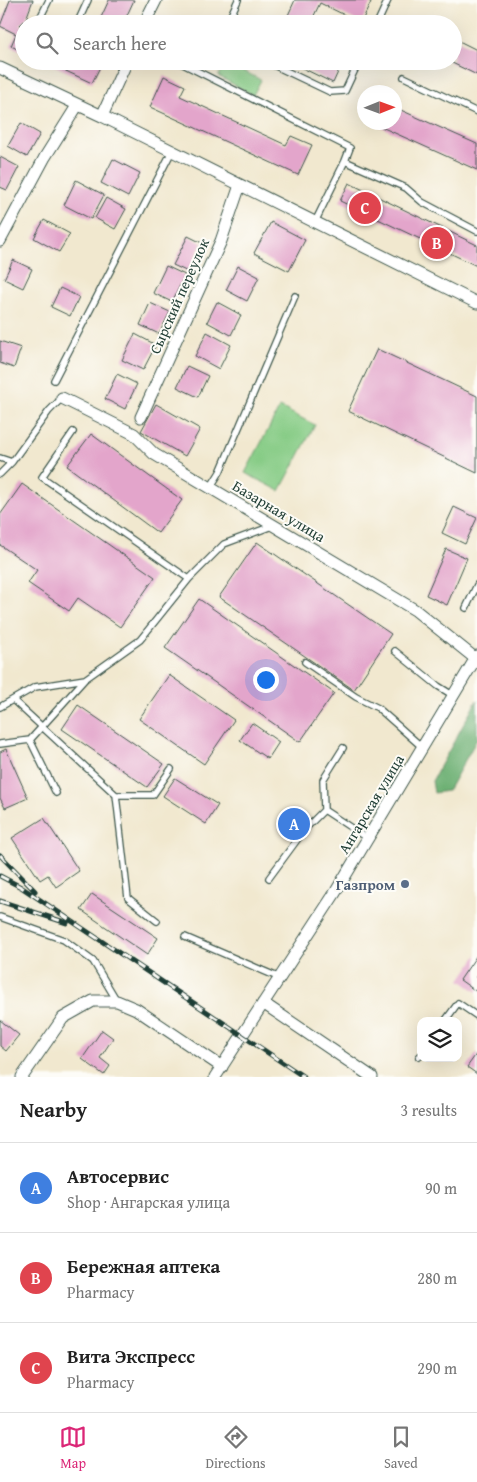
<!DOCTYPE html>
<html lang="en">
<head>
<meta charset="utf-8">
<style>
  :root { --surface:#fff; --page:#f6f6f6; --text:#222; --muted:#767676; --line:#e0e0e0; --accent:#db2777 }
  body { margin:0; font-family:"Gentium Book Plus",serif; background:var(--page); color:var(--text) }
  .controls { position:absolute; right:15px; bottom:15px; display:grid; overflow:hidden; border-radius:10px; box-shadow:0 5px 20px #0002 }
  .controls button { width:45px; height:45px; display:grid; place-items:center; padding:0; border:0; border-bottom:1px solid var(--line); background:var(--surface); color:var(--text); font:25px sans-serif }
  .compass { position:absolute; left:357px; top:85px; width:45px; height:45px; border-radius:50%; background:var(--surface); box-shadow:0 5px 20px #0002; rotate:89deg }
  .you { position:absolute; left:265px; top:679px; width:18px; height:18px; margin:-12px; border:4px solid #fff; border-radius:50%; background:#1a73e8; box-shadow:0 0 0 8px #1a73e833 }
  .badge { display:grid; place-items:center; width:32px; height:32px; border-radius:50%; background:var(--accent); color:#fff; font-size:16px; font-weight:700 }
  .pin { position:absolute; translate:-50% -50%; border:2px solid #fff; box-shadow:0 1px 5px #0006 }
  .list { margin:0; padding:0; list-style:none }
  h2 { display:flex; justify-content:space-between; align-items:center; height:65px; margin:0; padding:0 20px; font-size:21px }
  h2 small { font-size:16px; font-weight:400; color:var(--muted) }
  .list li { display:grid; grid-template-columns:32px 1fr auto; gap:15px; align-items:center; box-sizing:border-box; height:90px; padding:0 20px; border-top:1px solid var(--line) }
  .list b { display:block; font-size:19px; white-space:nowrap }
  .list p { margin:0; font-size:16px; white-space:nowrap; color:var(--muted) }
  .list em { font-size:16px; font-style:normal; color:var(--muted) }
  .icon { flex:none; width:28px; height:28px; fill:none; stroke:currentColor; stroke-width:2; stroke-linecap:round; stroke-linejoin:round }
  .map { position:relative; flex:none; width:477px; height:1077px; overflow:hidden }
  .search { position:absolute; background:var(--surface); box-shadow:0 5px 20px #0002; left:15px; right:15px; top:15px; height:55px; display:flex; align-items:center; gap:12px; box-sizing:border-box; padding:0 18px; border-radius:28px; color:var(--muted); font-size:19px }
  .sheet { height:335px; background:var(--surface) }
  nav { display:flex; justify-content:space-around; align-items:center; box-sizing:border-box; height:70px; border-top:1px solid var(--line); background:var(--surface); font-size:14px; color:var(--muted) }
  nav a { display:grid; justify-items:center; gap:2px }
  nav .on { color:var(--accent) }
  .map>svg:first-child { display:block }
</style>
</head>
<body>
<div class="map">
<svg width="477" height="1077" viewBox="0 0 477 1077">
  <rect width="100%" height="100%" fill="#fdfcf7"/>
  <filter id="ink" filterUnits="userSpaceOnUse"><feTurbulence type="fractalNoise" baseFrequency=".02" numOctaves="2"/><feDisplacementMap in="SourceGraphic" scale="10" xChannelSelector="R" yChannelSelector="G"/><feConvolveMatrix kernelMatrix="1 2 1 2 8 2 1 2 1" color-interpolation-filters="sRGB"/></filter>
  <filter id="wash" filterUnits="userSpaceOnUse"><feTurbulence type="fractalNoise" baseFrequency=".0096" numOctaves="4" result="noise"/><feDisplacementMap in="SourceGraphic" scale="20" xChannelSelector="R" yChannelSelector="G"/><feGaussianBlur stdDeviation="1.12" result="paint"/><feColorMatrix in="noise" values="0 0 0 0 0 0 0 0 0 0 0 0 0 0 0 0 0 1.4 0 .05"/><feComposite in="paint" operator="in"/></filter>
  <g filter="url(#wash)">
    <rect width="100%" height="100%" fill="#f1e8cf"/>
    <path fill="#87cc86" stroke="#53845d" d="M226 62 261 80 253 95 218 76Z
      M280 407 315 425 280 491 245 473Z"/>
    <path fill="#6db073" stroke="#467654" d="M477 700V739L448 791 434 793 432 781Z"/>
    <g id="blocks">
      <path fill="#e3a5cb" d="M10 0H33L26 19 20 25 24 26V52L11 46 16 34 0 26Z
        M109 0H134L123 24H98Z
        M295 0H367L371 2 361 23 320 3 310 24H284Z
        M243 15 262 24H238Z
        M453 38 477 50V75L448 61H453Z
        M44 61H99L102 63 92 83Z
        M288 61H343L333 83Z
        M164 76 185 86 180 96 286 145 291 136 312 145 298 175 150 107Z
        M394 107 477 144V170L377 125 378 122H394Z
        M21 123 40 134 27 157 8 146Z
        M0 157 19 167 7 190 0 187Z
        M113 159 140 173 128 197 101 183Z
        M76 180 104 195 91 219 64 205Z
        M349 183 477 245V266L340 201Z
        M106 198 126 209 115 229 95 218Z
        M44 220 70 234 59 252 34 238Z
        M271 222 305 240 289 271 254 253Z
        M188 236 202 243 188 272 173 265Z
        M13 260 32 269 23 288 4 279Z
        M166 266 185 275 172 302 153 293Z
        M238 266 259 277 247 301 226 290Z
        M60 288 79 297 70 316 51 307Z
        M217 302 241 315 231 335 207 322Z
        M150 303 170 312 159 334 140 325Z
        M207 332 231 345 219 369 195 356Z
        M135 334 156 345 143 370 122 360Z
        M0 341 21 348 14 368 0 363Z
        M377 349 477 396V473L348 411Z
        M187 366 208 376 198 397 177 387Z
        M117 374 137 384 125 409 105 399Z
        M156 404 200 429 185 456 141 431Z
        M91 434 182 500 158 533 67 466Z
        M22 484 155 577 120 627 78 598 69 611 28 583 37 570 0 545V515Z
        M454 507 477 518 465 544 442 533Z
        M257 542 391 634 354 690 219 597Z
        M446 549 467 558 447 605 426 595Z
        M199 599 334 693 300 742 165 648Z
        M169 675 234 720 204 764 139 719Z
        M78 705 164 764 147 787 62 729Z
        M252 723 279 742 268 759 240 740Z
        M6 749 28 798 5 808 0 798V752Z
        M175 778 218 805 206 824 163 796Z
        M44 818 79 871 56 887 48 875 40 880 12 838Z
        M92 894 158 938 147 955 81 910Z
        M477 955V992L460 980Z
        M0 1020 19 1035 6 1051 0 1046Z
        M102 1030 113 1038 100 1058 110 1066 104 1075 82 1059Z
        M477 1053V1074L467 1067Z"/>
    </g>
  </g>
  <g filter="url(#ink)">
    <use href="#blocks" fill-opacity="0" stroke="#3e574b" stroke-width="1"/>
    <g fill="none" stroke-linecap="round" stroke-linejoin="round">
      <defs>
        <path id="lane" d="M46 24 39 20 49 0
          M77 24 88 0
          M227 24 238 0
          M377 24 388 0
          M177 61 350 148 345 161 406 188 422 202 477 231
          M265 61 330 92 345 91 359 61
          M404 77 477 112
          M315 222 345 161
          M54 380 172 151
          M73 432 42 477 189 579
          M0 458 12 462 49 411 62 398
          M0 474 12 462
          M210 488 220 472 295 296
          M466 608 477 585
          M395 651 438 686 454 696
          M305 662 356 697 378 708 422 747
          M13 700 116 795 128 898 157 921
          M0 707 35 687 85 679 140 640 189 579 224 544 272 526
          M30 740 56 793
          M0 744 30 740 85 679
          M116 795H153L171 769
          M324 810 323 780 343 748
          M269 878 305 829 324 810 368 839
          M0 917 64 940 93 961 117 1001
          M185 937 280 978
          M445 1021 458 1003 477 1016
          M419 1057 421 1055"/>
        <path id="street" d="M144 24 156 0
          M0 68 102 116 477 303
          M102 116 127 61
          M0 241 45 157 77 106
          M62 398 134 434 154 454 415 610 476 659
          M141 417 221 241 240 185
          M263 1003 372 1077
          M22 1077 63 1018 93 1001H117L136 1009 222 1067
          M215 1077 335 893 477 656"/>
      </defs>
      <use href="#lane" stroke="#3e574b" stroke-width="8"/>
      <use href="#street" stroke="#3e574b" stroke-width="13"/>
      <use href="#lane" stroke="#fff" stroke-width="5.5"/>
      <use href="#street" stroke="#fff" stroke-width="11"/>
      <defs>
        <path id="rail" d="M0 855 35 891
          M0 876 21 887 304 1077
          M0 901 67 923"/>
      </defs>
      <use href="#rail" stroke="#1f3d34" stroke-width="5"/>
      <use href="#rail" stroke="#fdfcf7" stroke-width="3" stroke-dasharray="9" stroke-linecap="butt"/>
    </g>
  </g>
  <circle fill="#5c6f8a" stroke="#fdfcf7" stroke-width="2" cx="405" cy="884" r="5"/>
  <g text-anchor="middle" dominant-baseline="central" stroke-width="4" stroke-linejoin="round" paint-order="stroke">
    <g font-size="15" fill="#1f3d34" stroke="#fdfcf7">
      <text transform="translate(179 296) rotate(-66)">Сырский переулок</text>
      <text transform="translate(279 511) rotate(31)">Базарная улица</text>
      <text transform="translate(371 804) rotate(-59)">Ангарская улица</text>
    </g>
    <g font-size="15" font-weight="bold" fill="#4e5e75" stroke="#fdfcf7" text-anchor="end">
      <text x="395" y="884">Газпром</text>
    </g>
  </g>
</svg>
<div class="controls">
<button><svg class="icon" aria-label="layers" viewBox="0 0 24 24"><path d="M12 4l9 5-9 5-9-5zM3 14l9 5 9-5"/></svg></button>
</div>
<svg class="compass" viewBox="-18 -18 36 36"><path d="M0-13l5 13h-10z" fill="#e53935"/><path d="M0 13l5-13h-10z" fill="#767676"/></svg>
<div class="you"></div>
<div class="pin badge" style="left:294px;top:824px;background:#3f7fe0">A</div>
<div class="pin badge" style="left:437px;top:243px;background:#e0444e">B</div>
<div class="pin badge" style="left:365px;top:208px;background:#e0444e">C</div>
<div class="search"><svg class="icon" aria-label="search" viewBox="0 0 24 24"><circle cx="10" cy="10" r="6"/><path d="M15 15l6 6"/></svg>Search here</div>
</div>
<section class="sheet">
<h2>Nearby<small>3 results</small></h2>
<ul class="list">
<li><span class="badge" style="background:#3f7fe0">A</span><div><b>Автосервис</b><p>Shop · Ангарская улица</p></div><em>90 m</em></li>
<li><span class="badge" style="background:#e0444e">B</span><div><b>Бережная аптека</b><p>Pharmacy</p></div><em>280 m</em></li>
<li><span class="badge" style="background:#e0444e">C</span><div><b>Вита Экспресс</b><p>Pharmacy</p></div><em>290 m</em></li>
</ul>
</section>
<nav>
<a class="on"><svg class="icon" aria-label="map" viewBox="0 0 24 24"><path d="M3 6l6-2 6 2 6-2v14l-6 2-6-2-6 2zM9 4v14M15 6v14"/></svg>Map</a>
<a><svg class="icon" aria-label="directions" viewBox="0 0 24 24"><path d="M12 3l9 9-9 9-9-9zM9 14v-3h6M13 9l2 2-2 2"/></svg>Directions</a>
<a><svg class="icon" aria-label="saved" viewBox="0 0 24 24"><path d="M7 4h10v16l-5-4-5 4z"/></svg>Saved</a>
</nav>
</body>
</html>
